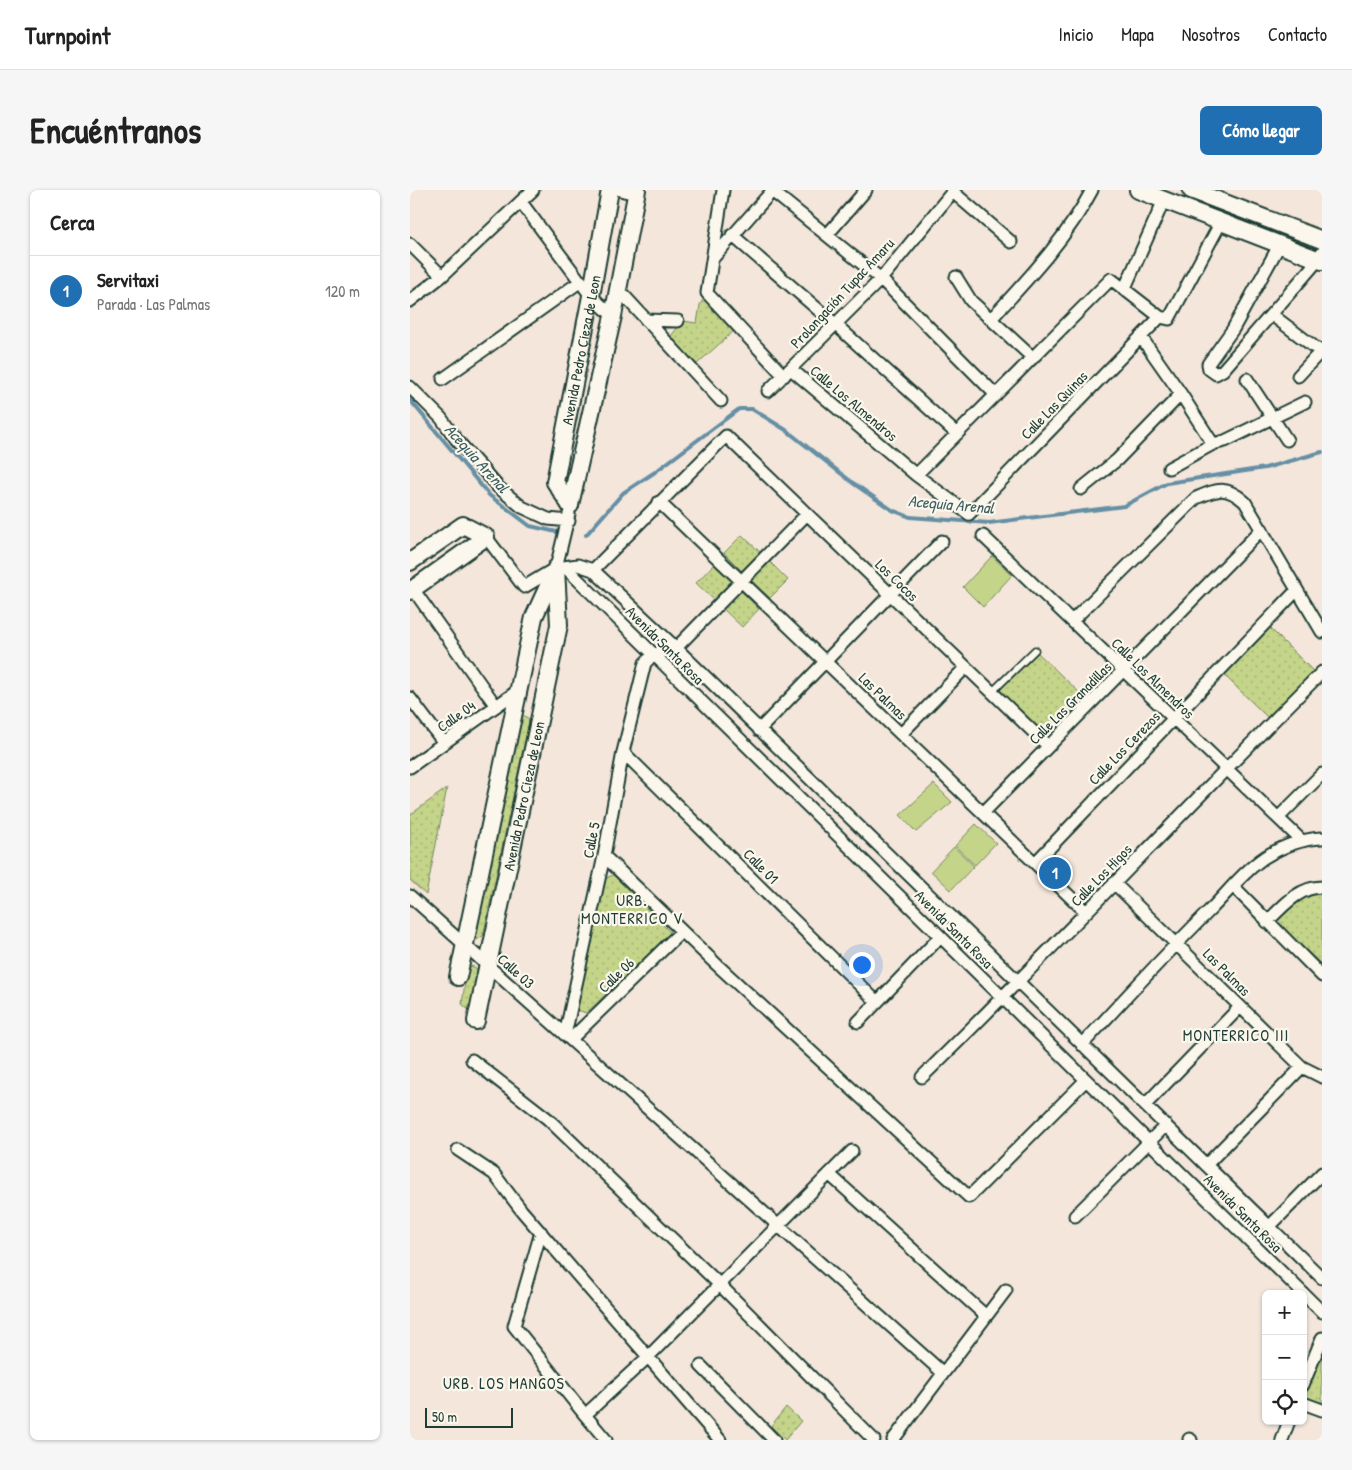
<!DOCTYPE html>
<html lang="es">
<head>
<meta charset="utf-8">
<style>
  :root { --surface:#fff; --page:#f6f6f6; --text:#222; --muted:#767676; --line:#e0e0e0; --accent:#1f6fb2 }
  body { margin:0; font-family:"Patrick Hand",sans-serif; background:var(--page); color:var(--text) }
  .controls { position:absolute; right:15px; bottom:15px; display:grid; overflow:hidden; border-radius:8px; box-shadow:0 1px 4px #0004 }
  .controls button { width:45px; height:45px; display:grid; place-items:center; padding:0; border:0; border-bottom:1px solid var(--line); background:var(--surface); color:var(--text); font:25px sans-serif }
  .scale { position:absolute; left:15px; bottom:12px; width:88px; box-sizing:border-box; padding-left:5px; border:2px solid #1f3d34; border-top:0; font-size:14px; line-height:18px; white-space:nowrap; color:#1f3d34; -webkit-text-stroke:4px #fbf7ec; paint-order:stroke }
  .you { position:absolute; left:451px; top:774px; width:18px; height:18px; margin:-12px; border:4px solid #fff; border-radius:50%; background:#1a73e8; box-shadow:0 0 0 8px #1a73e833 }
  .badge { display:grid; place-items:center; width:32px; height:32px; border-radius:50%; background:var(--accent); color:#fff; font-size:16px; font-weight:700 }
  .pin { position:absolute; translate:-50% -50%; border:2px solid #fff; box-shadow:0 1px 5px #0006 }
  .list { margin:0; padding:0; list-style:none }
  h2 { display:flex; justify-content:space-between; align-items:center; height:65px; margin:0; padding:0 20px; font-size:21px }
  h2 small { font-size:16px; font-weight:400; color:var(--muted) }
  .list li { display:grid; grid-template-columns:32px 1fr auto; gap:15px; align-items:center; box-sizing:border-box; height:70px; padding:0 20px; border-top:1px solid var(--line) }
  .list b { display:block; font-size:19px; white-space:nowrap }
  .list p { margin:0; font-size:16px; white-space:nowrap; color:var(--muted) }
  .list em { font-size:16px; font-style:normal; color:var(--muted) }
  .icon { flex:none; width:28px; height:28px; fill:none; stroke:currentColor; stroke-width:2; stroke-linecap:round; stroke-linejoin:round }
  .map { position:relative; flex:none; width:912px; height:1250px; overflow:hidden; border-radius:8px }
  header { display:flex; align-items:center; gap:30px; box-sizing:border-box; height:70px; padding:0 25px; background:var(--surface); border-bottom:1px solid var(--line) }
  header strong { font-size:24px }
  nav { display:flex; gap:28px; margin-inline-start:auto; font-size:18px }
  .intro { display:flex; align-items:center; justify-content:space-between; box-sizing:border-box; height:120px; padding:0 30px }
  h1 { margin:0; font-size:35px }
  .button { padding:12px 22px; border-radius:8px; background:var(--accent); color:#fff; font-size:18px; font-weight:700 }
  main { display:flex; gap:30px; padding:0 30px }
  aside { flex:1; background:var(--surface); border-radius:8px; box-shadow:0 1px 4px #0004 }
  .map>svg:first-child { display:block }
</style>
</head>
<body>
<header>
<strong>Turnpoint</strong>
<nav><a>Inicio</a><a>Mapa</a><a>Nosotros</a><a>Contacto</a></nav>
</header>
<div class="intro"><h1>Encuéntranos</h1><a class="button">Cómo llegar</a></div>
<main>
<aside>
<h2>Cerca<small></small></h2>
<ul class="list">
<li><span class="badge">1</span><div><b>Servitaxi</b><p>Parada · Las Palmas</p></div><em>120 m</em></li>
</ul>
</aside>
<div class="map">
<svg width="912" height="1250" viewBox="0 0 912 1250">
  <defs>
    <pattern id="green-dots" width="8" height="8" patternUnits="userSpaceOnUse" patternTransform="scale(1.25)"><rect width="8" height="8" fill="#c4d489"/><path d="M2 2h.1M6 6h.1" fill="none" stroke="#a8b777" stroke-width="1.8" stroke-linecap="round"/></pattern>
  </defs>
  <rect width="100%" height="100%" fill="#f4e6da"/>
  <filter id="ink" filterUnits="userSpaceOnUse"><feTurbulence type="fractalNoise" baseFrequency=".02" numOctaves="2"/><feDisplacementMap in="SourceGraphic" scale="10" xChannelSelector="R" yChannelSelector="G"/><feConvolveMatrix kernelMatrix="1 2 1 2 8 2 1 2 1" color-interpolation-filters="sRGB"/></filter>
  <g filter="url(#ink)">
    <path fill="url(#green-dots)" stroke="#72885e" d="M295 106 326 139 287 174 260 147 273 131 287 133 290 115Z
      M332 345 352 364 334 383 314 363Z
      M357 369 378 390 360 408 339 388Z
      M304 374 324 393 306 412 286 393Z
      M329 399 349 419 332 437 311 417Z
      M858 436 904 482 858 528 812 483Z
      M628 463 675 508 640 543 632 542 590 500Z
      M113 525 119 529V532L73 746 67 750 63 747 110 526Z
      M37 598 16 705 0 690V625Z
      M203 685 261 743 176 823 167 820 196 688Z
      M906 704H912V775L865 731 890 709Z
      M62 776 67 779V782L61 822 52 814 57 779Z
      M912 1166V1215L895 1207Z
      M376 1217 391 1231 375 1250 361 1236Z"/>
    <path fill="#c4d489" stroke="#72885e" d="M582 366 602 385 573 417 553 397Z
      M524 594 542 612 506 642 490 625Z
      M566 634 586 653 565 675 545 656Z
      M544 657 564 676 541 700 521 681Z"/>
    <g fill="none" stroke-linecap="round" stroke-linejoin="round">
      <path stroke="#658fa5" stroke-width="4" d="M0 210 79 305 120 336 151 343
        M176 345 213 303 245 282 329 219H342L376 240 443 293 482 320 500 327 579 333 714 316 757 293 855 278 912 262"/>
      <defs>
        <path id="lane" d="M582 502 625 460"/>
        <path id="street" d="M210 0 226 4
          M313 0 297 103 374 186
          M362 1 471 89 586 205
          M543 2 601 52
          M111 12 181 106 203 126
          M322 45 426 135 547 244
          M417 45 456 0
          M0 54 32 86
          M870 54 823 139 798 174 799 179 806 184 813 180 909 69 912 62
          M303 68 363 0
          M546 87 561 111 623 168
          M208 99 311 211
          M714 100 754 10
          M0 111 32 86 123 0
          M862 125 911 162
          M581 129C618 89 657 48 682 0
          M236 130 268 131
          M731 147 771 204 803 254
          M381 179 506 285 559 324 750 127
          M888 186 912 160
          M33 189 171 91
          M837 189 877 250
          M0 197 31 228 46 249 88 297 112 317 138 329 159 331
          M358 201 471 89 544 0
          M759 278 803 254 815 251 895 212
          M506 285 701 89 750 127 759 129 811 32
          M671 299 707 270 771 204
          M249 312 676 722
          M573 346 892 651
          M76 347 114 397 146 378 168 375 183 380 266 458 912 1088
          M155 377 912 1122
          M146 378 159 324
          M183 380 316 246 638 556
          M3 399 86 516
          M662 431 786 308C808 299 816 295 835 312L912 442
          M0 508 34 553
          M349 540 532 351
          M491 544 556 477
          M213 562 467 812
          M0 577 109 500
          M573 623 852 339
          M868 628 912 584
          M194 666 305 773 559 1007 676 890
          M625 673 887 400
          M704 693 892 877 912 887
          M823 696 912 786
          M0 706 533 1183
          M857 732C873 716 889 697 912 697
          M448 832 530 747
          M155 845 194 666 213 562 235 473 244 464 266 458 397 324
          M161 849 272 741
          M672 855C714 809 756 764 800 720 818 702 834 681 855 667 873 656 891 649 912 648
          M62 870 138 929 309 1094 464 1250
          M512 887C648 754 778 616 912 482
          M735 915 830 817
          M48 960 84 984 112 1021 310 1250
          M796 975 892 877
          M419 984 576 1126
          M665 1026 756 935
          M859 1037 912 983
          M131 1042 104 1136 175 1225
          M291 1176 364 1250
          M893 1195 912 1148
          M893 1213 912 1220
          M779 1249 781 1250
          M196 1250 175 1225 238 1167 442 961
          M483 1250 596 1100
          M872 1250 879 1231"/>
        <g id="secondary">
          <path d="M728 0 912 71"/>
          <path d="M781 0 912 50"/>
          <path id="s1" d="M160 315 145 292 181 106 200 0"/>
          <path d="M160 315 203 126 227 0"/>
          <path d="M0 372 53 335 76 347 0 401"/>
          <path d="M48 787 124 427 144 383"/>
          <path id="s2" d="M66 831 149 435 146 378"/>
        </g>
      </defs>
      <use href="#lane" stroke="#1f3d34" stroke-width="9"/>
      <use href="#street" stroke="#1f3d34" stroke-width="15"/>
      <use href="#secondary" stroke="#1f3d34" stroke-width="20"/>
      <use href="#lane" stroke="#fbf7ec" stroke-width="5.5"/>
      <use href="#street" stroke="#fbf7ec" stroke-width="11"/>
      <use href="#secondary" stroke="#fbf7ec" stroke-width="16"/>
    </g>
  </g>
  <g text-anchor="middle" dominant-baseline="central" stroke-width="4.5" stroke-linejoin="round" paint-order="stroke">
    <g font-size="15" fill="#1f3d34" stroke="#fbf7ec">
      <text transform="translate(432 103) rotate(-47)">Prolongación Tupac Amaru</text>
      <text stroke="none"><textPath href="#s1" startOffset="162">Avenida Pedro Cieza de Leon</textPath></text>
      <text transform="translate(444 213) rotate(40)">Calle Los Almendros</text>
      <text transform="translate(644 215) rotate(-46)">Calle Las Quinas</text>
      <text transform="translate(487 390) rotate(44)">Los Cocos</text>
      <text transform="translate(255 455) rotate(45)">Avenida Santa Rosa</text>
      <text transform="translate(743 488) rotate(44)">Calle Los Almendros</text>
      <text transform="translate(473 506) rotate(44)">Las Palmas</text>
      <text transform="translate(660 513) rotate(-45)">Calle Las Granadillas</text>
      <text transform="translate(46 526) rotate(-35)">Calle 04</text>
      <text transform="translate(714 558) rotate(-46)">Calle Los Cerezos</text>
      <text stroke="none"><textPath href="#s2" startOffset="230">Avenida Pedro Cieza de Leon</textPath></text>
      <text transform="translate(181 650) rotate(-79)">Calle 5</text>
      <text transform="translate(351 676) rotate(45)">Calle 01</text>
      <text transform="translate(691 685) rotate(-46)">Calle Los Higos</text>
      <text transform="translate(544 739) rotate(45)">Avenida Santa Rosa</text>
      <text transform="translate(106 781) rotate(42)">Calle 03</text>
      <text transform="translate(817 782) rotate(45)">Las Palmas</text>
      <text transform="translate(206 785) rotate(-44)">Calle 06</text>
      <text transform="translate(833 1023) rotate(45)">Avenida Santa Rosa</text>
    </g>
    <g font-size="16" font-style="italic" fill="#3c5f63" stroke="#fbf7ec">
      <text transform="translate(67 268) rotate(48)">Acequia Arenal</text>
      <text transform="translate(541 314) rotate(5)">Acequia Arenal</text>
    </g>
    <g font-size="16" letter-spacing="1" fill="#1f3d34" stroke="#fbf7ec">
      <text x="222" y="710">URB.<tspan x="222" dy="18">MONTERRICO V</tspan></text>
      <text x="826" y="845">MONTERRICO III</text>
      <text x="94" y="1193">URB. LOS MANGOS</text>
    </g>
  </g>
</svg>
<div class="controls">
<button>+</button>
<button>−</button>
<button><svg class="icon" aria-label="locate" viewBox="0 0 24 24"><circle cx="12" cy="12" r="6"/><path d="M12 2v4M12 18v4M2 12h4M18 12h4"/></svg></button>
</div>
<div class="scale">50 m</div>
<div class="you"></div>
<div class="pin badge" style="left:645px;top:683px">1</div>
</div>
</main>
</body>
</html>
